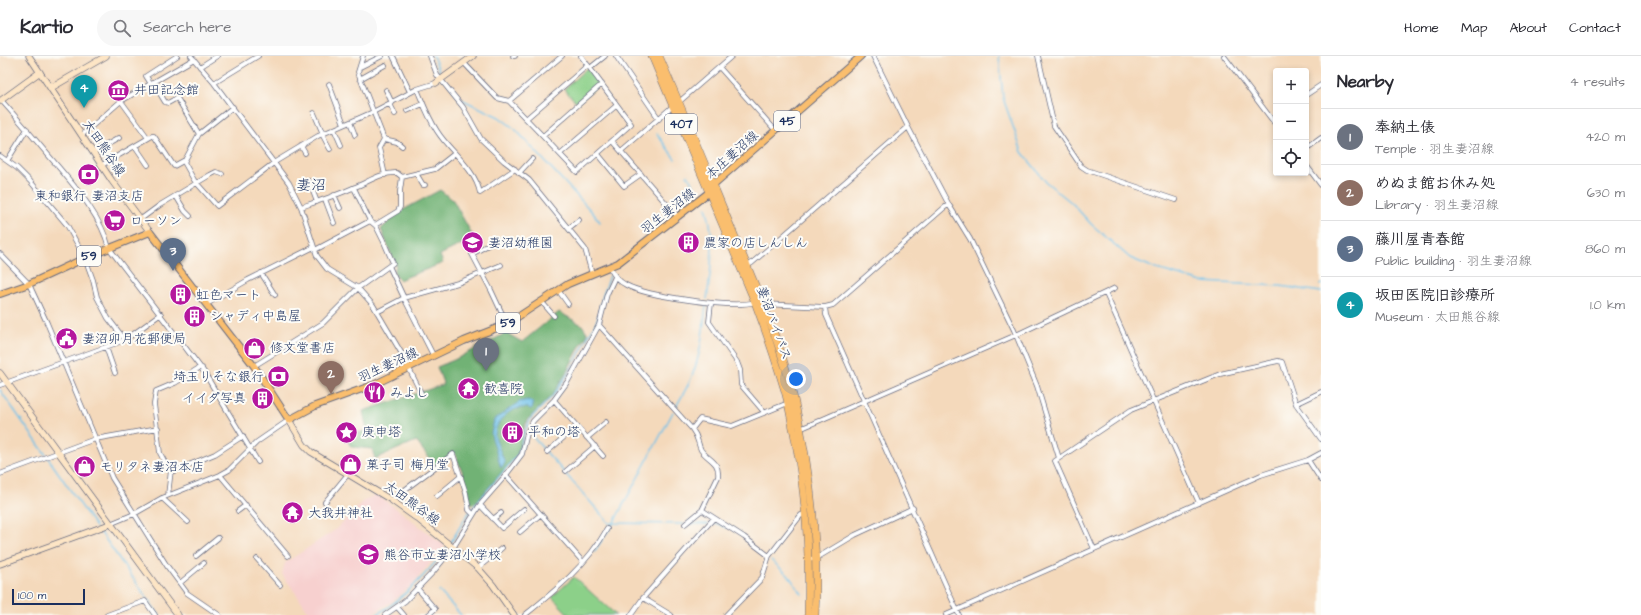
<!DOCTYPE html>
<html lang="en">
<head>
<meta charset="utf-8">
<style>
  :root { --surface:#fff; --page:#f7f7f7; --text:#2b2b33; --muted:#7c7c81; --line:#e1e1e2; --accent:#b45309 }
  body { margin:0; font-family:"Architects Daughter","Klee One",sans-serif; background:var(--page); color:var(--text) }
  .controls { position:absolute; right:12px; top:12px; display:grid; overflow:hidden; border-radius:4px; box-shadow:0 2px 6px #0003 }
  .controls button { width:36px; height:36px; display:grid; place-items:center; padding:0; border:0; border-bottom:1px solid var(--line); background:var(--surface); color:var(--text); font:20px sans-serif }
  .scale { position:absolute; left:12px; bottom:10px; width:73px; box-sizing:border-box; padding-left:4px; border:2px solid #1b2f5e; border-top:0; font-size:11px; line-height:14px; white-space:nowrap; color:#1b2f5e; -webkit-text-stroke:3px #fdfcf7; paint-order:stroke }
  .you { position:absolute; left:796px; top:323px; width:14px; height:14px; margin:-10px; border:3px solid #fff; border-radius:50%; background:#1a73e8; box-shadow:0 0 0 6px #1a73e833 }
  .badge { display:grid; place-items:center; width:26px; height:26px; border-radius:50%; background:var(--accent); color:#fff; font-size:13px; font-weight:700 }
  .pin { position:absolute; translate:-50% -33px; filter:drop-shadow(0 1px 2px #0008) }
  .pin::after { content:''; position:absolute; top:21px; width:14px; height:12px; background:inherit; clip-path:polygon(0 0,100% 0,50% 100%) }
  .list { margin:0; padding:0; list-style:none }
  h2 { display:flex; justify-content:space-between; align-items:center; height:52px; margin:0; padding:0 16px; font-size:17px }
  h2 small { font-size:13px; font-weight:400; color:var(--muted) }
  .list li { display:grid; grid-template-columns:26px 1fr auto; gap:12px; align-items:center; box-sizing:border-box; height:56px; padding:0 16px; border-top:1px solid var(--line) }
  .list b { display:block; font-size:15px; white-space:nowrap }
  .list p { margin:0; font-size:13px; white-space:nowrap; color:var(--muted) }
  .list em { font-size:13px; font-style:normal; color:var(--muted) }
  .icon { flex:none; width:22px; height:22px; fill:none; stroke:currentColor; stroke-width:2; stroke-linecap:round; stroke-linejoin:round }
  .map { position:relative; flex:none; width:1321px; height:559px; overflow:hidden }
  header { display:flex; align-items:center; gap:24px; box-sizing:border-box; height:56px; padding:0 20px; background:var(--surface); border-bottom:1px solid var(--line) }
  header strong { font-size:19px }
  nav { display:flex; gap:22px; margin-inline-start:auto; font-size:14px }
  .search { width:280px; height:36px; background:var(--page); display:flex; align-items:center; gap:10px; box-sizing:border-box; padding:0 14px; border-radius:22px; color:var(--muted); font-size:15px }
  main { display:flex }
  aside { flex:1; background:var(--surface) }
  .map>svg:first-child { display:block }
</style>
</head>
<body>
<header>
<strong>Kartio</strong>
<div class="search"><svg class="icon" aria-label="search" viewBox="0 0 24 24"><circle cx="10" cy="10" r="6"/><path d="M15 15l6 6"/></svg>Search here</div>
<nav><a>Home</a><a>Map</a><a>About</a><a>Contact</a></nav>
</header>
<main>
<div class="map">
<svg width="1321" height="559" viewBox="0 0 1321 559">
  <rect width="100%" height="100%" fill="#fdfcf7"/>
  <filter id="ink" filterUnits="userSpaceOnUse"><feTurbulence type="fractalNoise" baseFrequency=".025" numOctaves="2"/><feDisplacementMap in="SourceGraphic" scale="8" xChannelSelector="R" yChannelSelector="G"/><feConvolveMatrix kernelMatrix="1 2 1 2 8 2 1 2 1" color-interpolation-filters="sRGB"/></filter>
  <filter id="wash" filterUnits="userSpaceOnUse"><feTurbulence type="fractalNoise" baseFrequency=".012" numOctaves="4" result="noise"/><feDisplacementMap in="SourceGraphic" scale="16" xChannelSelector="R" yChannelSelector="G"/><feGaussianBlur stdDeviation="0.9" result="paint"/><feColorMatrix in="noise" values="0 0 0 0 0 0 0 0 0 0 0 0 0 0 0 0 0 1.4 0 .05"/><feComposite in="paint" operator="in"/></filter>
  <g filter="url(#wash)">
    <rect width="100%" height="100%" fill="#f4d9bb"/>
    <path fill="#f7d0cf" d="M376 439 397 453 445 490 412 529 393 545 377 555 366 559H311L282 518 285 507 335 474 366 443Z"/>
    <path fill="#8cd089" stroke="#548074" d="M587 12 599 29 577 47 564 33Z
      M574 521 616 559H569L552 541Z"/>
    <path fill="#71b275" stroke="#46706a" d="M440 134 453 144 474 182 440 199 443 207 399 224 394 216 396 210 381 173 399 156Z
      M559 256 582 269 588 278 580 290 565 319 553 338 530 361 524 371 517 399 475 447 471 449 463 417 454 396 435 410 416 385 375 403 372 393 351 391 346 381 367 374 363 355 442 329 443 327 437 311 454 304 504 278H508L522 286Z"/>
    <path fill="#6cc0e8" stroke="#4478a3" d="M528 344 532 346 533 351 531 353C514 347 494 364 495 381 496 386 503 401 505 407L501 412 491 378 494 364 519 346Z"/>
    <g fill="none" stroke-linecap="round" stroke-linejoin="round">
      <path stroke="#6cc0e8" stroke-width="1.5" d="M433 0 441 18
        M999 0 1003 42 1022 96 1046 126 1072 147 1091 168 1130 202 1157 213 1202 226 1280 230 1321 236
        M448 27 461 43 499 61 515 73 593 157 600 166
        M657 78 675 103
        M687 119 695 131
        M706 151C716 182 711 212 707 243
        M1320 229 1321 228
        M0 334 46 399
        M676 351C681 341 688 331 692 320 701 298 703 273 706 250
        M532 380 609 467 684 468
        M48 402 96 471
        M688 468H708
        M712 468H719L727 472
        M99 474 159 559
        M450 488 467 459 519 397 524 377 532 361 553 340 570 315 597 264 603 239 610 220
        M594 496 614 466 673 356
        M771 504 788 519 802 538
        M439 535 461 559
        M376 559C405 542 427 517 448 491"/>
    </g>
  </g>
  <g filter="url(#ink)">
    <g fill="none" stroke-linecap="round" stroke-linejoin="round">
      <defs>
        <path id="street" d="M191 0 214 27 289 127 301 151 317 200 327 213 358 232 373 249 402 298 421 337
          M363 0 358 16 359 19 384 83 379 92 385 119
          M393 0 410 36
          M430 0 437 19 463 51 481 83 504 105 529 124 585 193 592 218
          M513 0H515
          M616 0 659 63
          M873 0 908 71 949 149 970 183 1014 274 1037 330 1059 402
          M1038 0 1054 70 1081 110 1087 114 1176 144
          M1224 0 1276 69
          M464 7 497 42 509 45 577 116 631 68 581 0
          M200 11 217 0
          M360 11 382 0
          M719 11 776 75
          M590 12 605 0
          M360 23 385 9
          M153 26 165 46 168 47 177 42 199 78
          M214 27 258 0
          M151 28 146 20 177 0
          M329 28 344 68
          M417 33C423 47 428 61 437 75 450 96 475 112 480 137L515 113
          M386 34 392 47
          M1306 39 1321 29
          M1 44C20 65 37 86 55 107 76 132 101 160 109 192L204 316 258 406
          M121 45 148 82
          M509 45 562 0
          M679 46 732 0
          M390 48 395 58
          M233 51 199 78 184 106 194 124 217 150 275 106 318 80 373 56 417 33 436 27
          M407 55 423 48
          M314 57 323 78
          M527 62 588 9
          M350 66 355 79
          M334 73 341 89
          M322 78 330 93
          M82 79 121 45 194 3
          M543 80 602 28
          M384 83 397 86 402 90
          M612 85 678 161
          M135 90 148 109
          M301 90 305 97
          M1306 93 1321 82
          M621 95 673 50
          M94 96 119 82
          M561 97 617 49
          M598 98 624 130 641 118
          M0 100 17 112 30 125 67 169 85 202 93 224 97 241 108 262 125 284
          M7 105 27 73
          M102 109 152 80H154L174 110 185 104
          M1306 109 1321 129
          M519 117 532 103
          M417 119 423 129H425
          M309 125 317 146
          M334 139 340 152
          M176 140 185 155 190 160
          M325 143 334 167
          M301 151C319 145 338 139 355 131 368 126 382 116 397 117L402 121 435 113 454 98
          M141 163 160 149 210 119 216 116 222 118
          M375 169 398 155 400 151V135L402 121
          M569 172 579 164
          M497 184 472 198 491 234 507 268
          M315 194 370 165
          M0 198 29 228 47 267 112 422 167 510 187 537 219 559
          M389 210 404 242 433 299
          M747 210 752 207 908 71
          M610 212C614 220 618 225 626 229 646 240 733 253 755 246
          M261 217 275 239
          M558 234 568 248
          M1106 238 1199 447
          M541 245 554 260
          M711 247 709 266 737 306 740 314 741 329 764 356
          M207 248 248 224 314 191
          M763 248 825 251 833 249 945 151 949 149
          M825 251 826 259 959 559
          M377 256 404 242 458 227 501 209
          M599 269 692 373C699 382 697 386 701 394 708 404 720 405 718 421L702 454 744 481 769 500
          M106 291 115 317
          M254 310 323 267 358 232 393 207 383 184 376 170 370 165 354 132
          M202 312H199L175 327 156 335 154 348 160 397 169 414 174 415 215 398 243 380
          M0 329 125 284 161 258
          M554 344 603 400
          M1296 348 1321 336
          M692 373 700 363 732 370 788 347
          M800 373 1016 279 1115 232
          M587 382 606 366
          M547 396 577 370
          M1308 404 1321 424
          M566 415 595 390
          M0 418 95 383 158 372
          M220 419 288 500
          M506 419 583 506
          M168 439 171 414
          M437 440 461 420
          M162 442 188 466
          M391 444 453 398 466 437 469 454 473 458
          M325 446 348 418
          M480 449 502 472 524 453
          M238 455 246 449
          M493 463 501 457
          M110 468 134 458 162 442 220 419 229 414 257 386 289 364
          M685 468 702 454
          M520 476 541 458
          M1094 493 1055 405 1131 354 1220 318 1278 305 1282 306 1296 348 1321 383
          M196 500 218 482
          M257 503 280 529
          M809 504 820 500 855 479 913 452
          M478 512 502 492
          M180 527 204 507
          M417 532 435 553 428 559
          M643 542 671 559
          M397 551 404 559
          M107 559 145 545 155 559
          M385 559 405 545 434 515 453 492 479 450 506 419 522 398 527 377 533 365 554 344 568 325 599 269 607 238 615 221
          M525 559C555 535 588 508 607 473
          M631 559 643 542 714 462
          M726 559 762 522 769 500 801 459 806 457
          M946 559 1261 419 1308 404 1321 397"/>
        <path id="secondary" d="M29 0 112 125 150 176
          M436 27 473 0
          M51 32 106 0
          M0 45 40 16
          M0 317 178 559
          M289 364 304 389 311 396 391 444 419 464 478 512 493 529 514 559
          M0 508 110 468"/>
        <path id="primary" d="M0 238 29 228 85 202 150 176 254 310 289 364 315 350 373 329 464 285 507 268 568 228 618 207 708 137 713 129 861 0"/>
        <path id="highway" d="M652 0 755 246C766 275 776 305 785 335 789 349 791 363 794 377 806 437 810 498 808 559
          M659 0C685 60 710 121 735 181 757 234 781 287 794 343 810 413 819 487 815 559"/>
      </defs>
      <use href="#street" stroke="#676a7f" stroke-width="5.5"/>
      <use href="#secondary" stroke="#676a7f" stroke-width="7"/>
      <use href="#primary" stroke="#676a7f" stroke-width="8"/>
      <use href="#highway" stroke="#676a7f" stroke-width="8"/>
      <use href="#street" stroke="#fff" stroke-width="4"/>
      <use href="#secondary" stroke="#fde5c5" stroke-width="5.5"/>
      <use href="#primary" stroke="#fabe6e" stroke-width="6"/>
      <use href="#highway" stroke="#fabe6e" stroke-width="7"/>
    </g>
  </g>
  <defs>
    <symbol id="museum-disc" viewBox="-11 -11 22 22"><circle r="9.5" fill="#b5179e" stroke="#fdfcf7"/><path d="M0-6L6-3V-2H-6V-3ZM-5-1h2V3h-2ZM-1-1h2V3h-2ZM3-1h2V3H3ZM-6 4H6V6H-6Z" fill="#fff"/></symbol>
    <symbol id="bank-disc" viewBox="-11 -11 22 22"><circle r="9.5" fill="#b5179e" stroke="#fdfcf7"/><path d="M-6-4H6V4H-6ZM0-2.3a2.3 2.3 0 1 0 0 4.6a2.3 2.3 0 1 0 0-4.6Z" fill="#fff"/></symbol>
    <symbol id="supermarket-disc" viewBox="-11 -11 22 22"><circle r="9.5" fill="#b5179e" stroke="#fdfcf7"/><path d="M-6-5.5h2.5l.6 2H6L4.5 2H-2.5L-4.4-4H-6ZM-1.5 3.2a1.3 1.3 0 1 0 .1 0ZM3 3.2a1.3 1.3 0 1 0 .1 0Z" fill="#fff"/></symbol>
    <symbol id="school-disc" viewBox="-11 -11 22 22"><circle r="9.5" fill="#b5179e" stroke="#fdfcf7"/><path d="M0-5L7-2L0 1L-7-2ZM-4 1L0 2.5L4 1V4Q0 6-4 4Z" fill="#fff"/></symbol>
    <symbol id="building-disc" viewBox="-11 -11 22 22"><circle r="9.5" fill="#b5179e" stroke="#fdfcf7"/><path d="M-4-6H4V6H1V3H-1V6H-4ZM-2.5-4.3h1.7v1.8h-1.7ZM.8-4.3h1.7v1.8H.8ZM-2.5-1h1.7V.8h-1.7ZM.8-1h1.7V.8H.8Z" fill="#fff"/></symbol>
    <symbol id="civic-disc" viewBox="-11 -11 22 22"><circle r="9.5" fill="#b5179e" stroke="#fdfcf7"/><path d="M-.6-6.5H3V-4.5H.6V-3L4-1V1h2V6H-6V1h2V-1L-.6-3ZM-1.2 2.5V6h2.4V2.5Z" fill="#fff"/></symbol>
    <symbol id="shop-disc" viewBox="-11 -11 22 22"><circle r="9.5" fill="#b5179e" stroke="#fdfcf7"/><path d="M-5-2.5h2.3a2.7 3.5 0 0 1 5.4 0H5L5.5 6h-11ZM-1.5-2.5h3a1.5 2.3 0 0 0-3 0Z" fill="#fff"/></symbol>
    <symbol id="temple-disc" viewBox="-11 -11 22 22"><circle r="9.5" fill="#b5179e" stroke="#fdfcf7"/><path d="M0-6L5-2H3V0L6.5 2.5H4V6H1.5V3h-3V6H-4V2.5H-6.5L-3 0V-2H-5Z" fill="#fff"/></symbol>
    <symbol id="restaurant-disc" viewBox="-11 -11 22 22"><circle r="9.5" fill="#b5179e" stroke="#fdfcf7"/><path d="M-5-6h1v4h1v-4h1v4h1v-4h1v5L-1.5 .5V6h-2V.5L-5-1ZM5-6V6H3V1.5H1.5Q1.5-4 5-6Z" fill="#fff"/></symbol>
    <symbol id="sight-disc" viewBox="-11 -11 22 22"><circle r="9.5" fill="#b5179e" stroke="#fdfcf7"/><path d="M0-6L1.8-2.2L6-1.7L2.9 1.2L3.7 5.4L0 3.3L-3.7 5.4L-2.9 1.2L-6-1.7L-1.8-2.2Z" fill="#fff"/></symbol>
  </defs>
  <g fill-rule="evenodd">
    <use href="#museum-disc" x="106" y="22" width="25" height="25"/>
    <use href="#bank-disc" x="76" y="106" width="25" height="25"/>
    <use href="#supermarket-disc" x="102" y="152" width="25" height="25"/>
    <use href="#school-disc" x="460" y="174" width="25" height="25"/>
    <use href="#building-disc" x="676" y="174" width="25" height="25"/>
    <use href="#building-disc" x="168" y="226" width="25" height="25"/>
    <use href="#building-disc" x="182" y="248" width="25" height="25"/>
    <use href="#civic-disc" x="54" y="270" width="25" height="25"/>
    <use href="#shop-disc" x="242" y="280" width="25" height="25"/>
    <use href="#bank-disc" x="266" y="308" width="25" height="25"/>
    <use href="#temple-disc" x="456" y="320" width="25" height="25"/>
    <use href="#restaurant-disc" x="362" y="324" width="25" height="25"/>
    <use href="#building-disc" x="250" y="330" width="25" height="25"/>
    <use href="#sight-disc" x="334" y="364" width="25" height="25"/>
    <use href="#building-disc" x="500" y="364" width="25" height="25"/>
    <use href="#shop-disc" x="338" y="396" width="25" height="25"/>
    <use href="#shop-disc" x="72" y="398" width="25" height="25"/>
    <use href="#temple-disc" x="280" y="444" width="25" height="25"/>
    <use href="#school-disc" x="356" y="486" width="25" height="25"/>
  </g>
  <g text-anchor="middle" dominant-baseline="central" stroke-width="4" stroke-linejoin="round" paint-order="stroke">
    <g fill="#fdfcf7" stroke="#5f6c8c" stroke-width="1">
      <rect x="774" y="55" width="26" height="20" rx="3"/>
      <rect x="665" y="58" width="32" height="20" rx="3"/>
      <rect x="77" y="190" width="24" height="20" rx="3"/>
      <rect x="496" y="257" width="24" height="20" rx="3"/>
    </g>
    <g font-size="12" font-weight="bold" fill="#1b2f5e">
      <text x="787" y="65">45</text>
      <text x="681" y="68">407</text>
      <text x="89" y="200">59</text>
      <text x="508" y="267">59</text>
    </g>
    <g font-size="13" fill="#1b2f5e" stroke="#fdfcf7" text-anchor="start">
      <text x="134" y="34">井田記念館</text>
      <text x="89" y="140" text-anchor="middle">東和銀行 妻沼支店</text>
      <text x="130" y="165">ローソン</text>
      <text x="488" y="187">妻沼幼稚園</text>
      <text x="704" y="187">農家の店しんしん</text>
      <text x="196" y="239">虹色マート</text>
      <text x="210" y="260">シャディ中島屋</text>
      <text x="82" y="283">妻沼卯月花郵便局</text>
      <text x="270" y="292">修文堂書店</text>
      <text x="264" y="321" text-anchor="end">埼玉りそな銀行</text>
      <text x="484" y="333">歓喜院</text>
      <text x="390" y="337">みよし</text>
      <text x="246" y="342" text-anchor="end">イイダ写真</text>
      <text x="362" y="376">庚申塔</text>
      <text x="528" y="376">平和の塔</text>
      <text x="366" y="409">菓子司 梅月堂</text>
      <text x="100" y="411">モリタネ妻沼本店</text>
      <text x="308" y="457">大我井神社</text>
      <text x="384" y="499">熊谷市立妻沼小学校</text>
    </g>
    <g font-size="13" fill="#1b2f5e" stroke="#fdfcf7">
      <text transform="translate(104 92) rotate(56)">太田熊谷線</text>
      <text transform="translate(732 99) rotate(-42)">本庄妻沼線</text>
      <text transform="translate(668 155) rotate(-38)">羽生妻沼線</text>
      <text transform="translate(774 267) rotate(70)">妻沼バイパス</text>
      <text transform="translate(388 309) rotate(-25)">羽生妻沼線</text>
      <text transform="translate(412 447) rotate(36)">太田熊谷線</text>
    </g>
    <g font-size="15" fill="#1b2f5e" stroke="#fdfcf7">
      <text x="311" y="129">妻沼</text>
    </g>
  </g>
</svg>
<div class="controls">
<button>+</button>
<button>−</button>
<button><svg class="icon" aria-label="locate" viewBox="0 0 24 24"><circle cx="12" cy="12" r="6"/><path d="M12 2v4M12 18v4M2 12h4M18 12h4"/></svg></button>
</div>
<div class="scale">100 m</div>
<div class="you"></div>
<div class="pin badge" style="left:486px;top:315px;background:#6b7280">1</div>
<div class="pin badge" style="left:331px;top:338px;background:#8d6e63">2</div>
<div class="pin badge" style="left:173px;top:215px;background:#5c6f8a">3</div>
<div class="pin badge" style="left:84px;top:52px;background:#0f9aa8">4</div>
</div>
<aside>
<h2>Nearby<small>4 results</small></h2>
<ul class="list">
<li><span class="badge" style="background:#6b7280">1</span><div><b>奉納土俵</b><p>Temple · 羽生妻沼線</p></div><em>420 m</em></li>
<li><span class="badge" style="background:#8d6e63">2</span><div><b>めぬま館お休み処</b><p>Library · 羽生妻沼線</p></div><em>630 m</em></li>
<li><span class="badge" style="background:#5c6f8a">3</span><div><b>藤川屋青春館</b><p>Public building · 羽生妻沼線</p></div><em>860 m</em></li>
<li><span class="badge" style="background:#0f9aa8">4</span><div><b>坂田医院旧診療所</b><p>Museum · 太田熊谷線</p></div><em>1.0 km</em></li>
</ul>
</aside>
</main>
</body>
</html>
